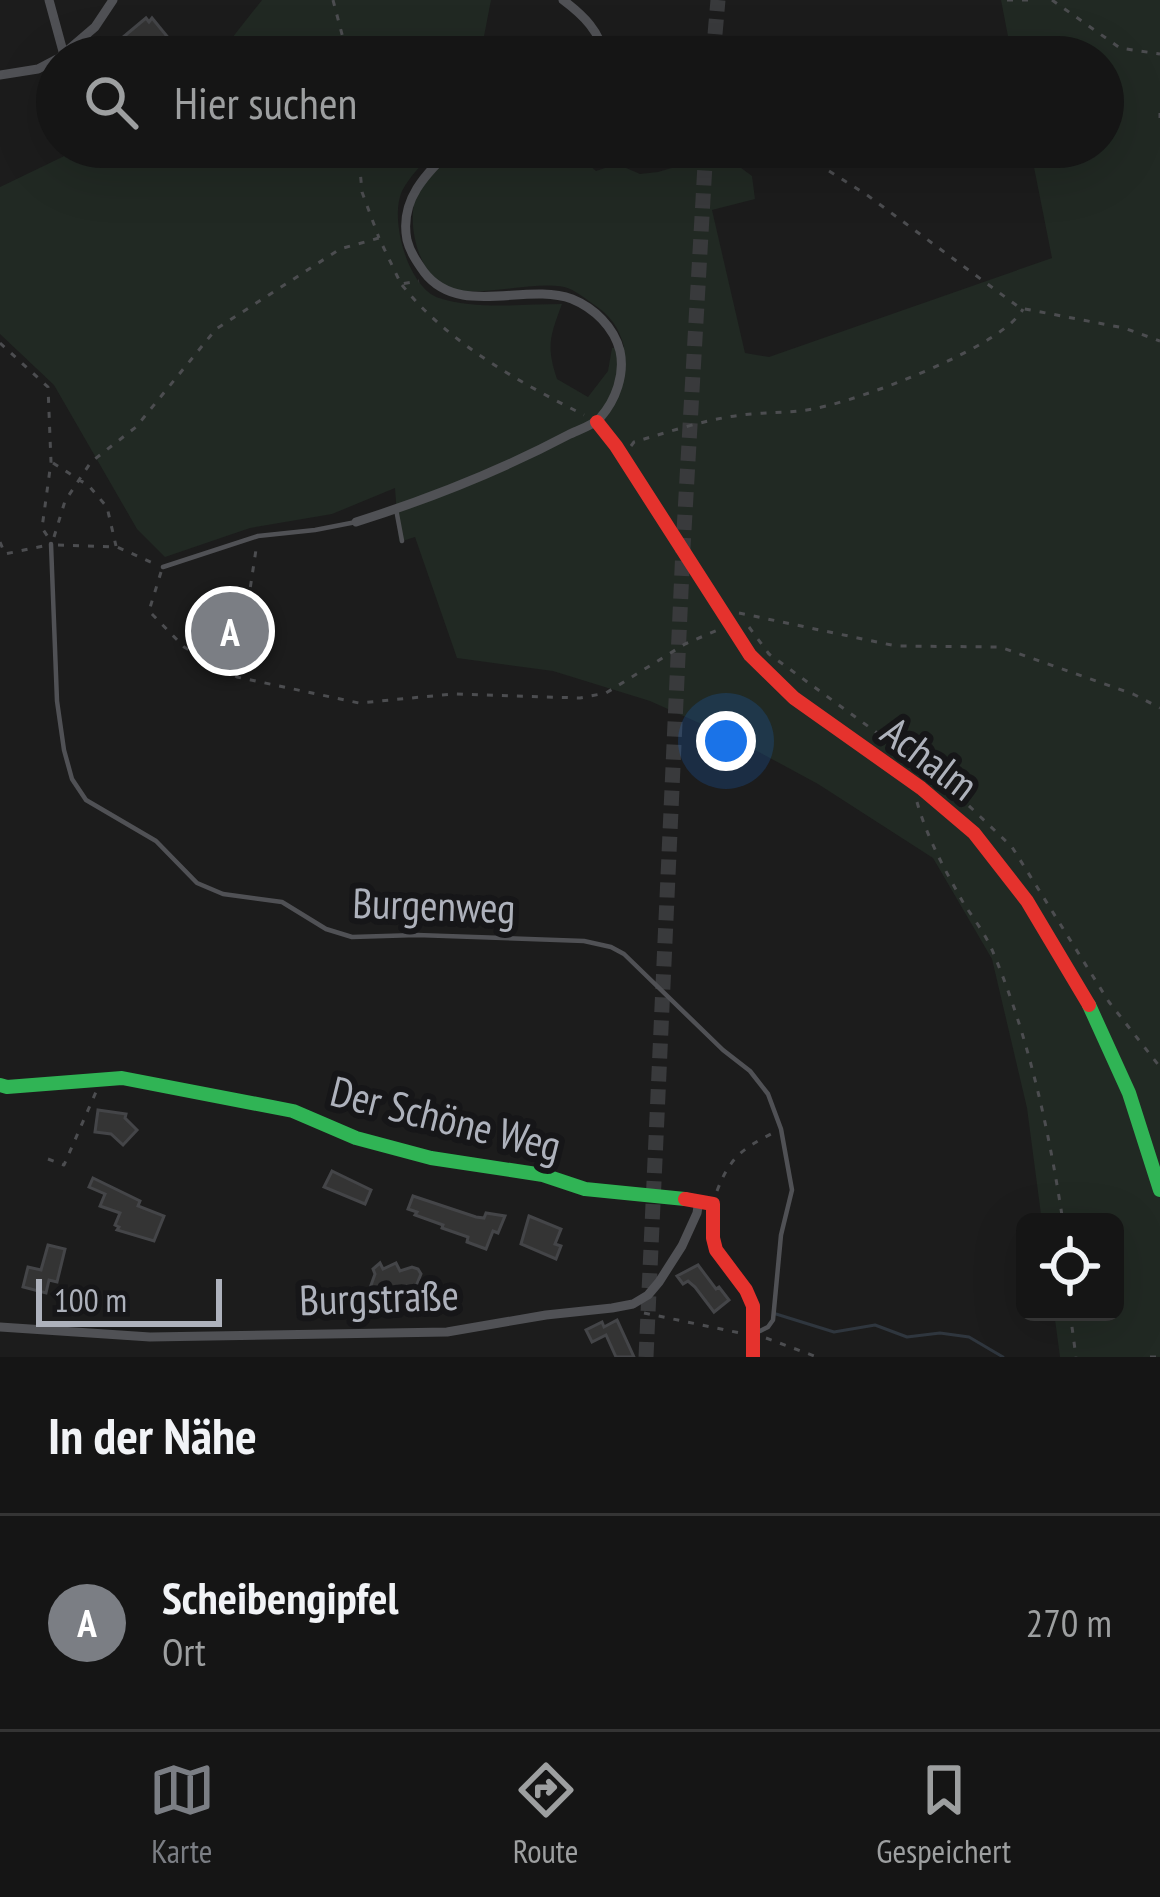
<!DOCTYPE html>
<html lang="de">
<head>
<meta charset="utf-8">
<style>
  :root { --surface:#151515; --page:#1e1e1e; --text:#f1f3f6; --muted:#9d9fa0; --line:#343434; --accent:#7b7e84 }
  body { margin:0; font-family:"PT Sans Narrow",sans-serif; background:var(--page); color:var(--text) }
  .controls { position:absolute; right:36px; bottom:36px; display:grid; overflow:hidden; border-radius:18px; box-shadow:0 12px 48px #0002 }
  .controls button { width:108px; height:108px; display:grid; place-items:center; padding:0; border:0; border-bottom:3px solid var(--line); background:var(--surface); color:var(--text); font:60px sans-serif }
  .scale { position:absolute; left:36px; bottom:30px; width:186px; box-sizing:border-box; padding-left:12px; border:6px solid #aeb2bc; border-top:0; font-size:33px; line-height:42px; white-space:nowrap; color:#aeb2bc; -webkit-text-stroke:9px #161618; paint-order:stroke }
  .you { position:absolute; left:726px; top:741px; width:42px; height:42px; margin:-30px; border:9px solid #fff; border-radius:50%; background:#1a73e8; box-shadow:0 0 0 18px #1a73e833 }
  .badge { display:grid; place-items:center; width:78px; height:78px; border-radius:50%; background:var(--accent); color:#fff; font-size:39px; font-weight:700 }
  .pin { position:absolute; translate:-50% -50%; border:6px solid #fff; box-shadow:0 3px 12px #0006 }
  .list { margin:0; padding:0; list-style:none }
  h2 { display:flex; justify-content:space-between; align-items:center; height:156px; margin:0; padding:0 48px; font-size:51px }
  h2 small { font-size:39px; font-weight:400; color:var(--muted) }
  .list li { display:grid; grid-template-columns:78px 1fr auto; gap:36px; align-items:center; box-sizing:border-box; height:216px; padding:0 48px; border-top:3px solid var(--line) }
  .list b { display:block; font-size:45px; white-space:nowrap }
  .list p { margin:0; font-size:39px; white-space:nowrap; color:var(--muted) }
  .list em { font-size:39px; font-style:normal; color:var(--muted) }
  .icon { flex:none; width:66px; height:66px; fill:none; stroke:currentColor; stroke-width:2; stroke-linecap:round; stroke-linejoin:round }
  .map { position:relative; flex:none; width:1160px; height:1357px; overflow:hidden }
  .search { position:absolute; background:var(--surface); box-shadow:0 12px 48px #0002; left:36px; right:36px; top:36px; height:132px; display:flex; align-items:center; gap:30px; box-sizing:border-box; padding:0 42px; border-radius:66px; color:var(--muted); font-size:45px }
  .sheet { height:372px; background:var(--surface) }
  nav { display:flex; justify-content:space-around; align-items:center; box-sizing:border-box; height:168px; border-top:3px solid var(--line); background:var(--surface); font-size:33px; color:var(--muted) }
  nav a { display:grid; justify-items:center; gap:6px }
  nav .on { color:var(--accent) }
  .map>svg:first-child { display:block }
</style>
</head>
<body>
<div class="map">
<svg width="1160" height="1357" viewBox="0 0 1160 1357">
  <rect width="100%" height="100%" fill="#1c1c1c"/>
  <path fill="#212923" d="M262 0H491L480 57H217Z
    M1001 0H1160V1357H1060L1054 1312H1115V1222H1042L1027 1108 992 959 933 858 818 784 735 739 650 701 553 671 457 658 415 537 399 542 395 488 332 514 250 528 165 557 137 529 54 385 0 334V187L83 147H439C426 160 411 174 402 191 389 219 408 288 439 298 476 310 523 304 562 304 550 336 546 346 557 379L588 397 608 371 612 348 624 347C619 327 610 315 593 304 586 299 577 292 570 289 545 278 480 298 450 289 419 279 404 220 418 193 428 174 448 160 463 147H599L591 151 588 164 596 171 617 164 640 174 658 172 699 160 729 159 752 176 755 199 712 210 745 353 769 357 1052 258 1030 147H1103V57H1012Z"/>
  <g fill="none" stroke-linecap="round" stroke-linejoin="round">
    <path stroke="#2f363e" stroke-width="3" d="M776 1314 834 1332 875 1325 907 1337 940 1333 969 1337 1003 1357"/>
  </g>
  <path fill="#343434" stroke="#444548" stroke-width="3" d="M146 18 149 22 152 18 175 46 162 57H116L129 47 122 38Z
    M98 1110 126 1114 125 1118 137 1130 123 1145 111 1134 95 1132Z
    M332 1171 371 1190 365 1204 324 1187Z
    M93 1178 140 1201 138 1206 164 1216 154 1241 117 1230 119 1227 115 1225 120 1213 100 1206 105 1194 89 1187Z
    M413 1196 476 1217 484 1218 486 1213 505 1216 498 1233 493 1231 486 1249 467 1242 468 1237 442 1228 443 1225 415 1215 417 1212 408 1209Z
    M529 1216 561 1229 555 1244 561 1246 556 1259 521 1244Z
    M48 1245 65 1249 57 1282 49 1280 46 1293 23 1287 28 1267 41 1270Z
    M380 1263 383 1269 396 1263 400 1271 412 1267 418 1269 421 1274 412 1296 409 1298 398 1293 397 1296 391 1294 387 1296 384 1292 383 1294 370 1288 375 1274 373 1269Z
    M698 1265 716 1289 719 1287 729 1300 714 1312 695 1287 688 1281 683 1284 677 1276Z
    M617 1320 634 1357H616L606 1335 592 1342 586 1330 602 1322 604 1327Z"/>
  <g fill="none" stroke-linecap="round" stroke-linejoin="round">
    <path stroke="#393a3c" stroke-width="15" stroke-dasharray="15 8" stroke-linecap="butt" d="M713 57 718 0
      M646 1357 683 548 706 147"/>
    <path stroke="#4c4d50" stroke-width="3" stroke-dasharray="6 9" stroke-linecap="butt" d="M333 0 348 57
      M1007 0H1033
      M1052 0 1120 48 1160 54
      M1160 113V118
      M358 147 362 192 379 238
      M791 147 867 195 1020 308 1124 328 1160 341
      M402 285C448 343 519 382 584 415
      M0 343 48 387 51 462 42 528 48 537
      M631 446 634 442C672 431 712 417 752 414 774 412 795 413 817 408 860 400 1003 347 1023 309
      M53 463 89 486 107 507 116 546
      M54 537 65 501 91 462 136 427 216 329 340 249 379 238 401 284 419 281
      M0 542 5 554 43 546
      M58 545 117 547 153 563
      M161 572 149 611 184 647 237 677 359 703 453 694 580 698 606 693 685 644 720 629
      M739 613 896 646 1000 647 1133 694 1160 708
      M749 627 769 654 943 781 1012 847 1109 1002 1160 1067
      M237 676 257 543
      M917 802C927 838 946 872 964 904 974 919 986 935 993 952 1029 1038 1049 1130 1063 1222
      M48 1159 64 1165 96 1092
      M717 1191C730 1157 743 1148 775 1132
      M1070 1312 1076 1357
      M644 1313 740 1333
      M766 1338 817 1357
      M1150 1357H1160"/>
    <path stroke="#505155" stroke-width="4.5" d="M396 509 402 541
      M51 544 57 701 64 750 72 779 86 800 156 841 197 883 223 894 282 902 326 929 352 937 417 935 584 941 611 947 624 954 723 1050 750 1071 768 1094 781 1129 792 1190 781 1235 773 1320 768 1327 760 1331
      M163 567 258 536 315 530 356 522"/>
    <path stroke="#505155" stroke-width="9" d="M49 0 64 55
      M563 0C583 15 601 32 604 57
      M60 57 95 27 113 0
      M0 75 38 69 57 59
      M356 522C429 499 500 471 568 435 578 430 592 426 600 418 616 400 625 374 620 351 614 327 594 308 572 299 525 282 459 318 424 272 417 262 410 252 407 240 399 199 427 173 454 147
      M0 1327 150 1337 447 1332 546 1315 612 1308 633 1304 648 1295 659 1282 682 1246 697 1213 699 1200"/>
    <path stroke="#30b455" stroke-width="14" d="M1089 1005 1129 1093 1160 1190
      M0 1085 7 1087 122 1078 293 1111 356 1138 431 1158 543 1175 585 1189 685 1199"/>
    <path stroke="#e5322d" stroke-width="14" d="M597 422 616 446 750 655 794 698 921 788 974 833 1027 901 1089 1005
      M685 1199 713 1204V1238L716 1250 746 1290 753 1306V1357"/>
  </g>
  <g text-anchor="middle" dominant-baseline="central" stroke-width="12" stroke-linejoin="round" paint-order="stroke">
    <g font-size="42" fill="#aeb2bc" stroke="#161618">
      <text transform="translate(930 758) rotate(37)">Achalm</text>
      <text transform="translate(434 905) rotate(2)">Burgenweg</text>
      <text transform="translate(446 1118) rotate(14)">Der Schöne Weg</text>
      <text transform="translate(379 1297) rotate(-2)">Burgstraße</text>
    </g>
  </g>
</svg>
<div class="controls">
<button><svg class="icon" aria-label="locate" viewBox="0 0 24 24"><circle cx="12" cy="12" r="6"/><path d="M12 2v4M12 18v4M2 12h4M18 12h4"/></svg></button>
</div>
<div class="scale">100 m</div>
<div class="you"></div>
<div class="pin badge" style="left:230px;top:631px">A</div>
<div class="search"><svg class="icon" aria-label="search" viewBox="0 0 24 24"><circle cx="10" cy="10" r="6"/><path d="M15 15l6 6"/></svg>Hier suchen</div>
</div>
<section class="sheet">
<h2>In der Nähe<small></small></h2>
<ul class="list">
<li><span class="badge">A</span><div><b>Scheibengipfel</b><p>Ort</p></div><em>270 m</em></li>
</ul>
</section>
<nav>
<a class="on"><svg class="icon" aria-label="map" viewBox="0 0 24 24"><path d="M3 6l6-2 6 2 6-2v14l-6 2-6-2-6 2zM9 4v14M15 6v14"/></svg>Karte</a>
<a><svg class="icon" aria-label="directions" viewBox="0 0 24 24"><path d="M12 3l9 9-9 9-9-9zM9 14v-3h6M13 9l2 2-2 2"/></svg>Route</a>
<a><svg class="icon" aria-label="saved" viewBox="0 0 24 24"><path d="M7 4h10v16l-5-4-5 4z"/></svg>Gespeichert</a>
</nav>
</body>
</html>
